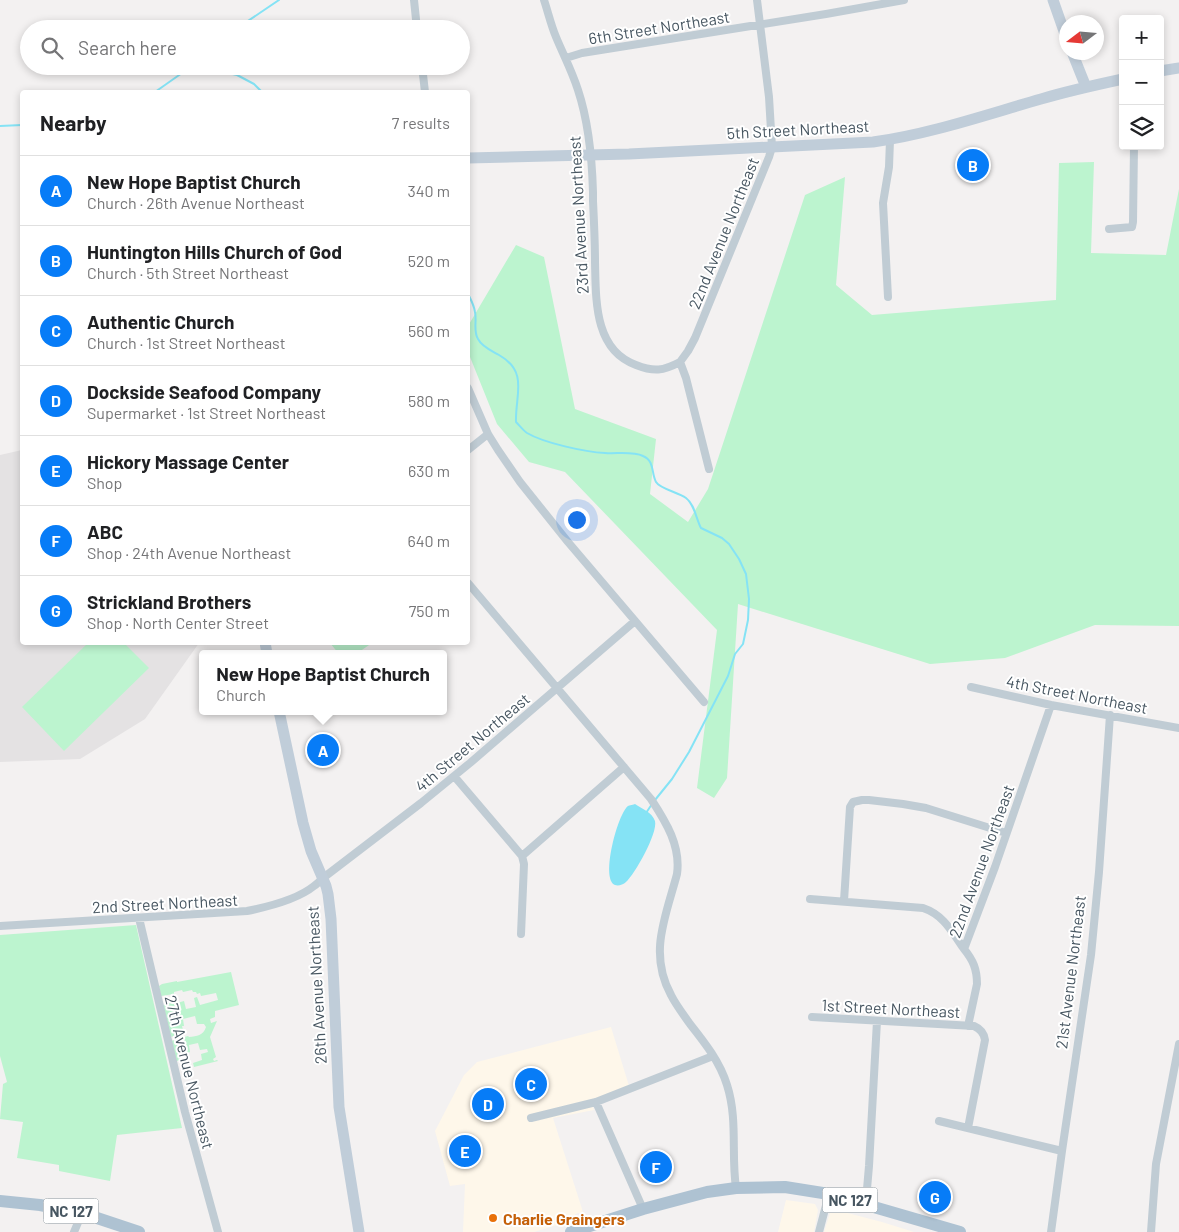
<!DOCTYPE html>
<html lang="en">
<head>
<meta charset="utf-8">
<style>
  :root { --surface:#fff; --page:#f6f6f6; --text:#202124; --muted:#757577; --line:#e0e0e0; --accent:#077cf7 }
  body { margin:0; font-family:Barlow,sans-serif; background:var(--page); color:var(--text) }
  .controls { position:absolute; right:15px; top:15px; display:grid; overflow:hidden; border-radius:5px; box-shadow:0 2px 8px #0003 }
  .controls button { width:45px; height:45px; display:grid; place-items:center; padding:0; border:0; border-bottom:1px solid var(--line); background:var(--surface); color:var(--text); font:25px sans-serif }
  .compass { position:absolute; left:1059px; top:15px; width:45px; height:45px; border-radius:50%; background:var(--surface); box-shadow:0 2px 8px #0003; rotate:254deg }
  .you { position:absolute; left:576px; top:519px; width:18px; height:18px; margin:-12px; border:4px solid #fff; border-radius:50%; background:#1a73e8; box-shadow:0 0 0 8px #1a73e833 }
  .badge { display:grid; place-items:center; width:32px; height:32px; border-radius:50%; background:var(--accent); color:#fff; font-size:16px; font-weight:700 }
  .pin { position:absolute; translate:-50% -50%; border:2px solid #fff; box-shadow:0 1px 5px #0006 }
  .popup { position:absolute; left:199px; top:650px; width:248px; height:65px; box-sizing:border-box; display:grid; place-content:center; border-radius:5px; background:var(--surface); filter:drop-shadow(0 1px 4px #0005); font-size:16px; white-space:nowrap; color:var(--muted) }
  .popup b { font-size:19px; color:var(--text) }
  .popup::after { content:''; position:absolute; left:50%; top:100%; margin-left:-10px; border:10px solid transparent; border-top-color:var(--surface) }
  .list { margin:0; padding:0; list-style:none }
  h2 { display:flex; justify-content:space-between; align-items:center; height:65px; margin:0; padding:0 20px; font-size:21px }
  h2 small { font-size:16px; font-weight:400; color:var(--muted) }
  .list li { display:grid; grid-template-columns:32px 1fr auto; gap:15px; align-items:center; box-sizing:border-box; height:70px; padding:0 20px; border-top:1px solid var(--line) }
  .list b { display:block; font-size:19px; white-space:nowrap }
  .list p { margin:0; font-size:16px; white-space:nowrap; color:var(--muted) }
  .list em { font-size:16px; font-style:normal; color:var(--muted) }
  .icon { flex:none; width:28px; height:28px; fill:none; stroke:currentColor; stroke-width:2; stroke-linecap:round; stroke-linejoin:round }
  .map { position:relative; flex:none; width:1179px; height:1232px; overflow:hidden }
  .search { position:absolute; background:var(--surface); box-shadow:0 2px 8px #0003; left:20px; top:20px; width:450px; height:55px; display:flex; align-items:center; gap:12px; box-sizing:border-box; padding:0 18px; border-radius:28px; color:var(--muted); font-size:19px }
  .panel { position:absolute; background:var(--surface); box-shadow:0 2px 8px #0003; left:20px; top:90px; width:450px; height:555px; border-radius:5px }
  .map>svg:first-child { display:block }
</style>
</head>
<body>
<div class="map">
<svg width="1179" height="1232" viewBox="0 0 1179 1232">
  <rect width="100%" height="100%" fill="#f3f1f1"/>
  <path fill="#fef7ea" d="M611 1027 629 1086 591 1102 594 1110 553 1118 583 1212 575 1214 574 1218 570 1221 534 1232H463L465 1184 450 1186 435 1131 464 1075 477 1062Z
    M786 1200 815 1204 818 1210 814 1232H778Z
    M836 1210 882 1222 914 1232H824L830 1213Z"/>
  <path fill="#e4e2e3" d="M22 450V642L199 643 145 719 80 759 0 762V455Z"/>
  <path fill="#bcf4cf" d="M1094 162 1091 253 1166 255 1179 189V626L1095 625 1005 658 930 664 738 604 727 778 714 798 697 788 717 630 565 472 529 462 497 424 468 352V326L516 245 544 257 575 409 656 439 650 494 688 522 708 489 805 195 845 177 836 285 872 315 1056 300 1059 163Z
    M88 643H124L149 668 64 751 22 707Z
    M330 643H372L356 654H339Z
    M136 925 182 1128 117 1135 110 1181 59 1171V1165L17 1158 23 1122 0 1119 3 1084 7 1082 0 1056V935Z
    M231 972 239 1005 215 1011V1017L210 1019 211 1023 217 1021 210 1037 216 1057 213 1059 214 1061 217 1060 218 1061 194 1067 193 1063 202 1060 201 1054 208 1052 207 1049 200 1050 198 1043 189 1045 190 1052 188 1053 189 1059 176 1061 171 1041 188 1036 189 1037C197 1036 203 1036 206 1027L204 1024H197L195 1016 183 1019 184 1026H182L184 1034 170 1037 163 1005 176 1001 177 1003 184 1001 186 1009 196 1007 194 998 197 997 200 1005 218 1000 216 993 201 996 200 993 197 994 196 992H193L192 990 183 992 182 990 174 992V994L161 996 159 986 162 984 177 981V982Z"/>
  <path fill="#85e3f5" d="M635 804C642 809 652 812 655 821 658 833 635 874 626 882 623 885 618 886 615 885 600 879 618 813 628 806 629 805 634 805 635 804Z"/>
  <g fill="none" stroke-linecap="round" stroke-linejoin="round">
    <path stroke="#85e3f5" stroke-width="2" d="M236 29 279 0
      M194 66 201 69 219 71 237 75 254 84 262 92
      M155 92 192 66
      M0 126 22 125
      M468 294C471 300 474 305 475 312 477 321 473 331 478 339 482 347 492 351 499 355 529 372 515 395 516 422 520 426 523 430 527 433 544 443 585 452 605 453 616 454 633 451 643 456 655 461 651 473 656 482 660 489 678 492 686 498 695 505 696 519 701 528L722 538 729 544 739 559 746 574 749 599 748 620 743 644 735 654 728 676 689 752 672 779 655 800
      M646 813 652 804"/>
    <path stroke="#c0ccd4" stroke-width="8" d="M414 0 417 29
      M544 0C548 12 551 25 556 37 563 54 572 71 578 90 589 123 592 158 593 192V201C594 221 595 242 595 262 596 300 594 350 636 365 654 372 663 371 680 362
      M402 29 417 25
      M566 58 582 53 826 14 904 0
      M422 66 425 92
      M1109 229 1132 227 1133 222 1134 146
      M888 297 883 203 889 167 890 140
      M468 388 488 434 498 450 520 482 568 542 704 702
      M468 450 488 434
      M709 469 686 378 680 362 688 351 695 338 769 157 772 147 769 97 757 0
      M468 583 651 799C666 822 681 846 677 874 666 916 648 953 671 995 676 1005 683 1014 690 1024 705 1043 720 1062 727 1085 738 1119 731 1154 736 1188
      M971 687 1051 705 1179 728
      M454 776 522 856 524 864 521 934
      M522 856 624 767
      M810 899 923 908C944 915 952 932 964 949
      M844 901 850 807 853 802 862 800H869L903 804 926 808 1006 833
      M139 918 185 1112 218 1232
      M0 926 247 911C267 907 298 899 314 886 317 884 320 881 323 878L421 803 470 763 635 621
      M812 1017 974 1026C981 1029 984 1033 985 1040L968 1128
      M968 1026 977 984C977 969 973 960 964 949L995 867 1051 705
      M596 1102 643 1209
      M531 1118 596 1102 713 1056
      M939 1121 1062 1151
      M864 1204 867 1189 869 1166 877 1021
      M74 1232 82 1213
      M819 1232 829 1194
      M1051 1232 1062 1151 1091 955 1099 872 1110 715
      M1151 1232 1156 1164 1179 1044"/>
    <path stroke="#c0cdd9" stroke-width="11" d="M1053 0 1066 37
      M1072 52 1086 87
      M1160 71 1179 68
      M468 158 629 154 873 142C930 134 985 115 1041 99 1068 91 1095 85 1123 79
      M265 642 267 654
      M279 711 303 823 311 851 326 886 328 894 331 919 339 1107 359 1232"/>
    <path stroke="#aec2d2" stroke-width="12" d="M0 1201 40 1205 82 1213 139 1232
      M571 1232 643 1209 707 1192 736 1188 785 1187 829 1194 960 1232"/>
  </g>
  <circle fill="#e8710a" stroke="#fff" stroke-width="2" cx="493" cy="1218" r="5"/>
  <g text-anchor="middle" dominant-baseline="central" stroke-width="4" stroke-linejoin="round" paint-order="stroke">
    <g fill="#fff" stroke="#7e8990" stroke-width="1">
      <rect x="822.5" y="1187.5" width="55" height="25" rx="4"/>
      <rect x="43.5" y="1198.5" width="55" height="25" rx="4"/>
    </g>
    <g font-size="15" font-weight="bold" fill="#475661">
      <text x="850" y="1200">NC 127</text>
      <text x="71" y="1211">NC 127</text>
    </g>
    <g font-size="16" fill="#475661" stroke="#fff">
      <text transform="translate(659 27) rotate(-9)">6th Street Northeast</text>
      <text transform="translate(798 129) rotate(-3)">5th Street Northeast</text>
      <text transform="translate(578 215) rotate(-93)">23rd Avenue Northeast</text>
      <text transform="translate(723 233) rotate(-68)">22nd Avenue Northeast</text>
      <text transform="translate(1077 694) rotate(11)">4th Street Northeast</text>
      <text transform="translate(472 742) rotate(-40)">4th Street Northeast</text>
      <text transform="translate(981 861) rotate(-70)">22nd Avenue Northeast</text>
      <text transform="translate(165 903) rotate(-3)">2nd Street Northeast</text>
      <text transform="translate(1070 972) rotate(-83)">21st Avenue Northeast</text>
      <text transform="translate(316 985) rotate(-93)">26th Avenue Northeast</text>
      <text transform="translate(891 1008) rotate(3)">1st Street Northeast</text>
      <text transform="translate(190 1072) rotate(76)">27th Avenue Northeast</text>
    </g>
    <g font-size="16" font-weight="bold" fill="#c56008" stroke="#fff" text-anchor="start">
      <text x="503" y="1218">Charlie Graingers</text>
    </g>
  </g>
</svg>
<div class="controls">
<button>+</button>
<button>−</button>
<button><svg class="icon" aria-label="layers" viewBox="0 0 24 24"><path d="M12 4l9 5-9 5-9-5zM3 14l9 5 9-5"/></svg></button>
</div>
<svg class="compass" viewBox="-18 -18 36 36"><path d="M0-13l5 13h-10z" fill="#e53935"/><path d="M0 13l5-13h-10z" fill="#757577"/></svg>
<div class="you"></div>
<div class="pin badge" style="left:323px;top:750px">A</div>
<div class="popup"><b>New Hope Baptist Church</b>Church</div>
<div class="pin badge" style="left:973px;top:165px">B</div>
<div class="pin badge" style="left:531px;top:1084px">C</div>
<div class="pin badge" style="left:488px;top:1104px">D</div>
<div class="pin badge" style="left:465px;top:1151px">E</div>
<div class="pin badge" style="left:656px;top:1167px">F</div>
<div class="pin badge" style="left:935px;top:1197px">G</div>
<div class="search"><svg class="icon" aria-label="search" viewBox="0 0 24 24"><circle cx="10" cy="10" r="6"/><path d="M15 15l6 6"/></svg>Search here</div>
<section class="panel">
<h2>Nearby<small>7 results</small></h2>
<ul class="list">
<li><span class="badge">A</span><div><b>New Hope Baptist Church</b><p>Church · 26th Avenue Northeast</p></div><em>340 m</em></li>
<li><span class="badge">B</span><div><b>Huntington Hills Church of God</b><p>Church · 5th Street Northeast</p></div><em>520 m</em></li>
<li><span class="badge">C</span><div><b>Authentic Church</b><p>Church · 1st Street Northeast</p></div><em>560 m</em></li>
<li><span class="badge">D</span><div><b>Dockside Seafood Company</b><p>Supermarket · 1st Street Northeast</p></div><em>580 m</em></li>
<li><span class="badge">E</span><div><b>Hickory Massage Center</b><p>Shop</p></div><em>630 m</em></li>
<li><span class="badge">F</span><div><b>ABC</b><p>Shop · 24th Avenue Northeast</p></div><em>640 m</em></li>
<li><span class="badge">G</span><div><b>Strickland Brothers</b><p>Shop · North Center Street</p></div><em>750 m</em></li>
</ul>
</section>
</div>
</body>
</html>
